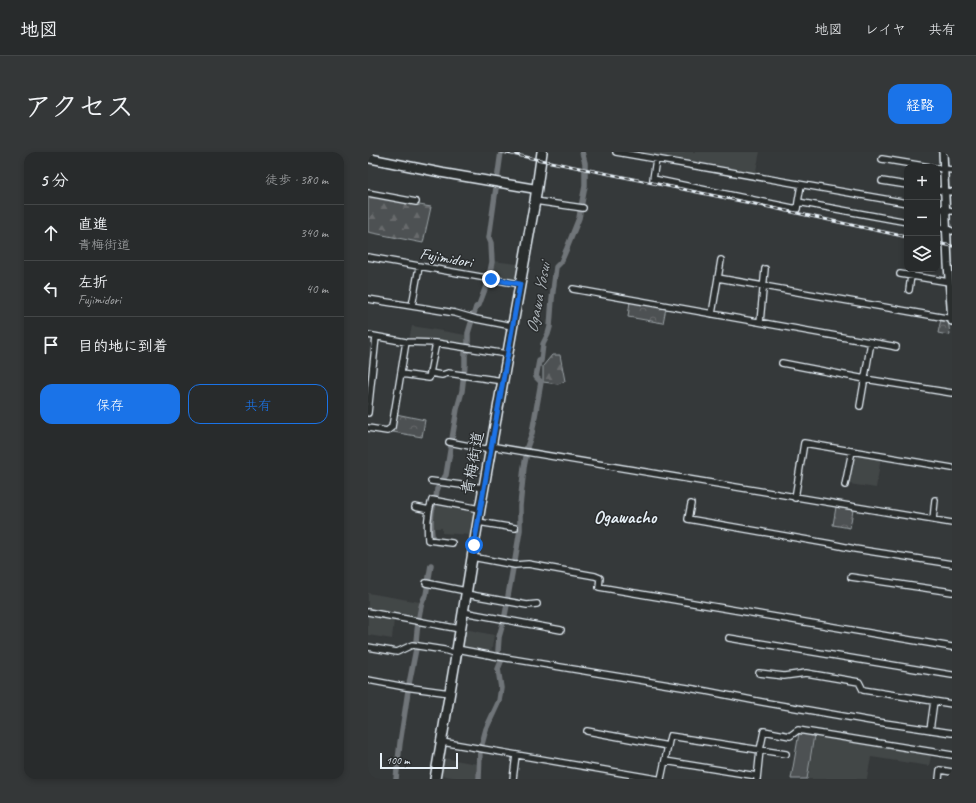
<!DOCTYPE html>
<html lang="ja">
<head>
<meta charset="utf-8">
<style>
  :root { --surface:#282b2c; --page:#343738; --text:#f1f3f6; --muted:#a5a7a9; --line:#444748; --accent:#1a73e8 }
  body { margin:0; font-family:Caveat,"Klee One",sans-serif; background:var(--page); color:var(--text) }
  .controls { position:absolute; right:12px; top:12px; display:grid; overflow:hidden; border-radius:8px; box-shadow:0 2px 6px #0003 }
  .controls button { width:36px; height:36px; display:grid; place-items:center; padding:0; border:0; border-bottom:1px solid var(--line); background:var(--surface); color:var(--text); font:20px sans-serif }
  .scale { position:absolute; left:12px; bottom:10px; width:78px; box-sizing:border-box; padding-left:4px; border:2px solid #e8f1f8; border-top:0; font-size:11px; line-height:14px; white-space:nowrap; color:#e8f1f8; -webkit-text-stroke:3px #2a2d2e; paint-order:stroke }
  .stop { position:absolute; width:12px; height:12px; margin:-9px; border:3px solid #1a73e8; border-radius:50%; background:#fff }
  .stop.end { background:#1a73e8; border-color:#fff; box-shadow:0 1px 4px #0008 }
  .list { margin:0; padding:0; list-style:none }
  h2 { display:flex; justify-content:space-between; align-items:center; height:52px; margin:0; padding:0 16px; font-size:17px }
  h2 small { font-size:13px; font-weight:400; color:var(--muted) }
  .list li { display:grid; grid-template-columns:26px 1fr auto; gap:12px; align-items:center; box-sizing:border-box; height:56px; padding:0 16px; border-top:1px solid var(--line) }
  .list b { display:block; font-size:15px; white-space:nowrap }
  .list p { margin:0; font-size:13px; white-space:nowrap; color:var(--muted) }
  .list em { font-size:13px; font-style:normal; color:var(--muted) }
  .actions { display:flex; gap:8px; padding:12px 16px }
  .actions a { flex:1; padding:9px 0; border:1px solid var(--accent); border-radius:12px; text-align:center; font-size:14px; color:var(--accent) }
  .actions .main { background:var(--accent); color:#fff }
  .icon { flex:none; width:22px; height:22px; fill:none; stroke:currentColor; stroke-width:2; stroke-linecap:round; stroke-linejoin:round }
  .map { position:relative; flex:none; width:584px; height:627px; overflow:hidden; border-radius:12px }
  header { display:flex; align-items:center; gap:24px; box-sizing:border-box; height:56px; padding:0 20px; background:var(--surface); border-bottom:1px solid var(--line) }
  header strong { font-size:19px }
  nav { display:flex; gap:22px; margin-inline-start:auto; font-size:14px }
  .intro { display:flex; align-items:center; justify-content:space-between; box-sizing:border-box; height:96px; padding:0 24px }
  h1 { margin:0; font-size:28px }
  .button { padding:10px 18px; border-radius:12px; background:var(--accent); color:#fff; font-size:14px; font-weight:700 }
  main { display:flex; gap:24px; padding:0 24px }
  aside { flex:1; background:var(--surface); border-radius:12px; box-shadow:0 2px 6px #0003 }
  .map>svg:first-child { display:block }
</style>
</head>
<body>
<header>
<strong>地図</strong>
<nav><a>地図</a><a>レイヤ</a><a>共有</a></nav>
</header>
<div class="intro"><h1>アクセス</h1><a class="button">経路</a></div>
<main>
<aside>
<h2>5 分<small>徒歩 · 380 m</small></h2>
<ul class="list">
<li><svg class="icon" aria-label="ahead" viewBox="0 0 24 24"><path d="M12 20V5M6 11l6-6 6 6"/></svg><div><b>直進</b><p>青梅街道</p></div><em>340 m</em></li>
<li><svg class="icon" aria-label="left" viewBox="0 0 24 24"><path d="M17 20v-9H6M10 6l-5 5 5 5"/></svg><div><b>左折</b><p>Fujimidori</p></div><em>40 m</em></li>
<li><svg class="icon" aria-label="arrive" viewBox="0 0 24 24"><path d="M6 21V4h12l-3 4 3 4H6"/></svg><div><b>目的地に到着</b></div></li>
</ul>
<div class="actions"><a class="main">保存</a><a>共有</a></div>
</aside>
<div class="map">
<svg width="584" height="627" viewBox="0 0 584 627">
  <defs>
    <pattern id="forest-firs" width="22" height="20" patternUnits="userSpaceOnUse"><rect width="22" height="20" fill="#4d5152"/><path d="M5 1l3.5 6h-7zM16 11l3.5 6h-7z" fill="#676a6c"/></pattern>
    <pattern id="park-crowns" width="20" height="18" patternUnits="userSpaceOnUse"><rect width="20" height="18" fill="#4d5152"/><path d="M2 6a3 3 0 1 1 6 0M12 15a3 3 0 1 1 6 0" fill="none" stroke="#676a6c"/></pattern>
  </defs>
  <rect width="100%" height="100%" fill="#35393a"/>
  <filter id="ink" filterUnits="userSpaceOnUse"><feTurbulence type="fractalNoise" baseFrequency=".025" numOctaves="2"/><feDisplacementMap in="SourceGraphic" scale="8" xChannelSelector="R" yChannelSelector="G"/><feConvolveMatrix kernelMatrix="1 2 1 2 8 2 1 2 1" color-interpolation-filters="sRGB"/></filter>
  <g filter="url(#ink)">
    <path fill="#424647" d="M257 0H392L387 23Z
      M125 109 150 112 148 127 145 128 122 124Z
      M44 174 98 183V192L41 187Z
      M485 301 513 306 508 336 481 332 479 329Z
      M68 351 105 357 107 359 103 383 74 381V376H64L65 360Z
      M0 441 52 450 49 466 48 467 0 458Z
      M0 464 26 468 24 487 0 483Z
      M97 477 126 483 123 501 96 496 94 494Z
      M447 581 564 599 561 614 503 605 499 627H440Z
      M76 606 109 612V627H94L73 623Z"/>
    <path fill="url(#forest-firs)" stroke="#9aa1a5" d="M0 44 63 55 55 91 0 80Z
      M184 203H192L197 229 190 232 175 230V214Z"/>
    <path fill="url(#park-crowns)" stroke="#9aa1a5" d="M262 149 298 156 295 171 260 165Z
      M573 167 580 168 582 182 580 183 570 181Z
      M28 262 57 268 54 285 25 280Z
      M468 355 485 358 482 376 465 373Z"/>
    <path fill="#4d5152" stroke="#9aa1a5" d="M431 581 446 583 439 627H423Z"/>
    <g fill="none" stroke-linecap="round" stroke-linejoin="round">
      <path stroke="#707579" stroke-width="5.5" d="M159 297V295L164 281 173 230 168 225 171 209H173L175 192 180 182 182 175 184 147 188 115 193 110 199 96 211 66 217 34V11L214 0
        M76 326 78 323 89 257 94 239 97 213V201L99 199 100 193V181L108 155 111 153 120 129 124 110 123 91 121 86 133 0
        M68 346 69 337 70 336
        M64 384C63 373 62 363 66 352
        M147 408 152 378V354L156 315 158 305
        M140 444 145 416
        M137 463 139 453
        M48 490C49 479 51 451 58 443L63 413
        M130 499 131 485 135 471
        M114 592 118 577 131 549 133 536 130 517 134 507 131 506
        M28 627 32 591 37 559 41 532 48 497
        M111 627 112 599"/>
      <defs>
        <path id="minor" d="M248 0 539 51
          M288 7 285 27 429 57 430 50 539 70
          M514 7 562 15
          M569 16 584 18
          M514 29 539 33
          M569 38 584 40
          M0 41 48 50
          M167 49 215 56
          M430 50 433 33
          M569 56 584 59
          M569 75 579 77 584 79
          M0 105 152 132
          M532 122 581 130
          M350 126 584 167
          M205 137 524 194 528 195
          M541 138 544 117
          M0 147 87 161 108 167 144 174
          M44 154 51 115
          M344 162 353 108
          M392 170 397 117
          M0 183 38 190 68 191 139 202
          M414 211 497 227 584 241
          M62 221 74 223 80 221 135 229
          M33 222 61 226 68 191
          M492 254 503 190
          M0 261 8 185
          M0 276 19 279 24 275 38 190
          M81 290 117 297 123 295H128L584 371
          M63 329 116 336
          M477 333 484 299
          M427 346 436 291 584 316
          M323 352 320 367 463 392 487 397 584 412
          M47 355 61 358
          M565 368 567 348
          M110 370 147 376
          M84 391 60 388C59 373 59 363 64 348L112 357
          M104 405 147 413 160 412 227 424 232 426 231 435 584 495
          M483 425 584 440
          M58 431 98 439
          M98 442 159 453 169 452
          M0 460 92 477
          M95 460 193 478
          M361 486 584 523
          M0 495 29 500 44 493 76 498 89 502
          M89 497 126 504 338 539 394 550 503 569 584 581
          M391 521 416 524 438 521 491 530 495 538 584 552
          M0 528 37 535 82 541
          M562 578 566 549
          M219 579 300 594
          M74 590 289 627
          M297 609 389 624
          M145 627 148 603
          M293 627 302 584 418 602
          M389 627 392 598 396 579 422 584 430 578 584 603
          M571 627 572 618 584 620"/>
        <path id="tertiary" d="M575 0 580 112 584 169"/>
        <path id="secondary" d="M0 6 75 21 168 37"/>
        <path id="primary" d="M67 627 87 510 112 357 167 49 174 0"/>
      </defs>
      <use href="#minor" stroke="#e8f1f8" stroke-width="8"/>
      <use href="#tertiary" stroke="#e8f1f8" stroke-width="10"/>
      <use href="#secondary" stroke="#e8f1f8" stroke-width="11"/>
      <use href="#primary" stroke="#e8f1f8" stroke-width="12"/>
      <use href="#minor" stroke="#2a2d2e" stroke-width="5.5"/>
      <use href="#tertiary" stroke="#2a2d2e" stroke-width="7"/>
      <use href="#secondary" stroke="#2a2d2e" stroke-width="8"/>
      <use href="#primary" stroke="#2a2d2e" stroke-width="9"/>
      <defs>
        <path id="rail" d="M134 0 387 52 539 85
          M569 91 584 94"/>
      </defs>
      <use href="#rail" stroke="#e8f1f8" stroke-width="3"/>
      <use href="#rail" stroke="#2a2d2e" stroke-width="1.5" stroke-dasharray="4.5" stroke-linecap="butt"/>
    </g>
  </g>
  <g fill="none" stroke-linecap="round" stroke-linejoin="round" filter="url(#ink)">
    <path stroke="#1a73e8" stroke-width="5" d="M106 393 152 132 123 127"/>
  </g>
  <g text-anchor="middle" dominant-baseline="central" stroke-width="3" stroke-linejoin="round" paint-order="stroke">
    <g font-size="16" fill="#e8f1f8" stroke="#2a2d2e">
      <text transform="translate(78 106) rotate(10)">Fujimidori</text>
      <text transform="translate(105 311) rotate(-80)">青梅街道</text>
    </g>
    <g font-size="17" font-style="italic" fill="#acb3b8" stroke="#2a2d2e">
      <text transform="translate(170 146) rotate(-79)">Ogawa Yosui</text>
    </g>
    <g font-size="18" font-weight="bold" fill="#e8f1f8" stroke="#2a2d2e">
      <text x="257" y="365">Ogawacho</text>
    </g>
  </g>
</svg>
<div class="controls">
<button>+</button>
<button>−</button>
<button><svg class="icon" aria-label="layers" viewBox="0 0 24 24"><path d="M12 4l9 5-9 5-9-5zM3 14l9 5 9-5"/></svg></button>
</div>
<div class="scale">100 m</div>
<div class="stop" style="left:106px;top:393px"></div>
<div class="stop end" style="left:123px;top:127px"></div>
</div>
</main>
</body>
</html>
